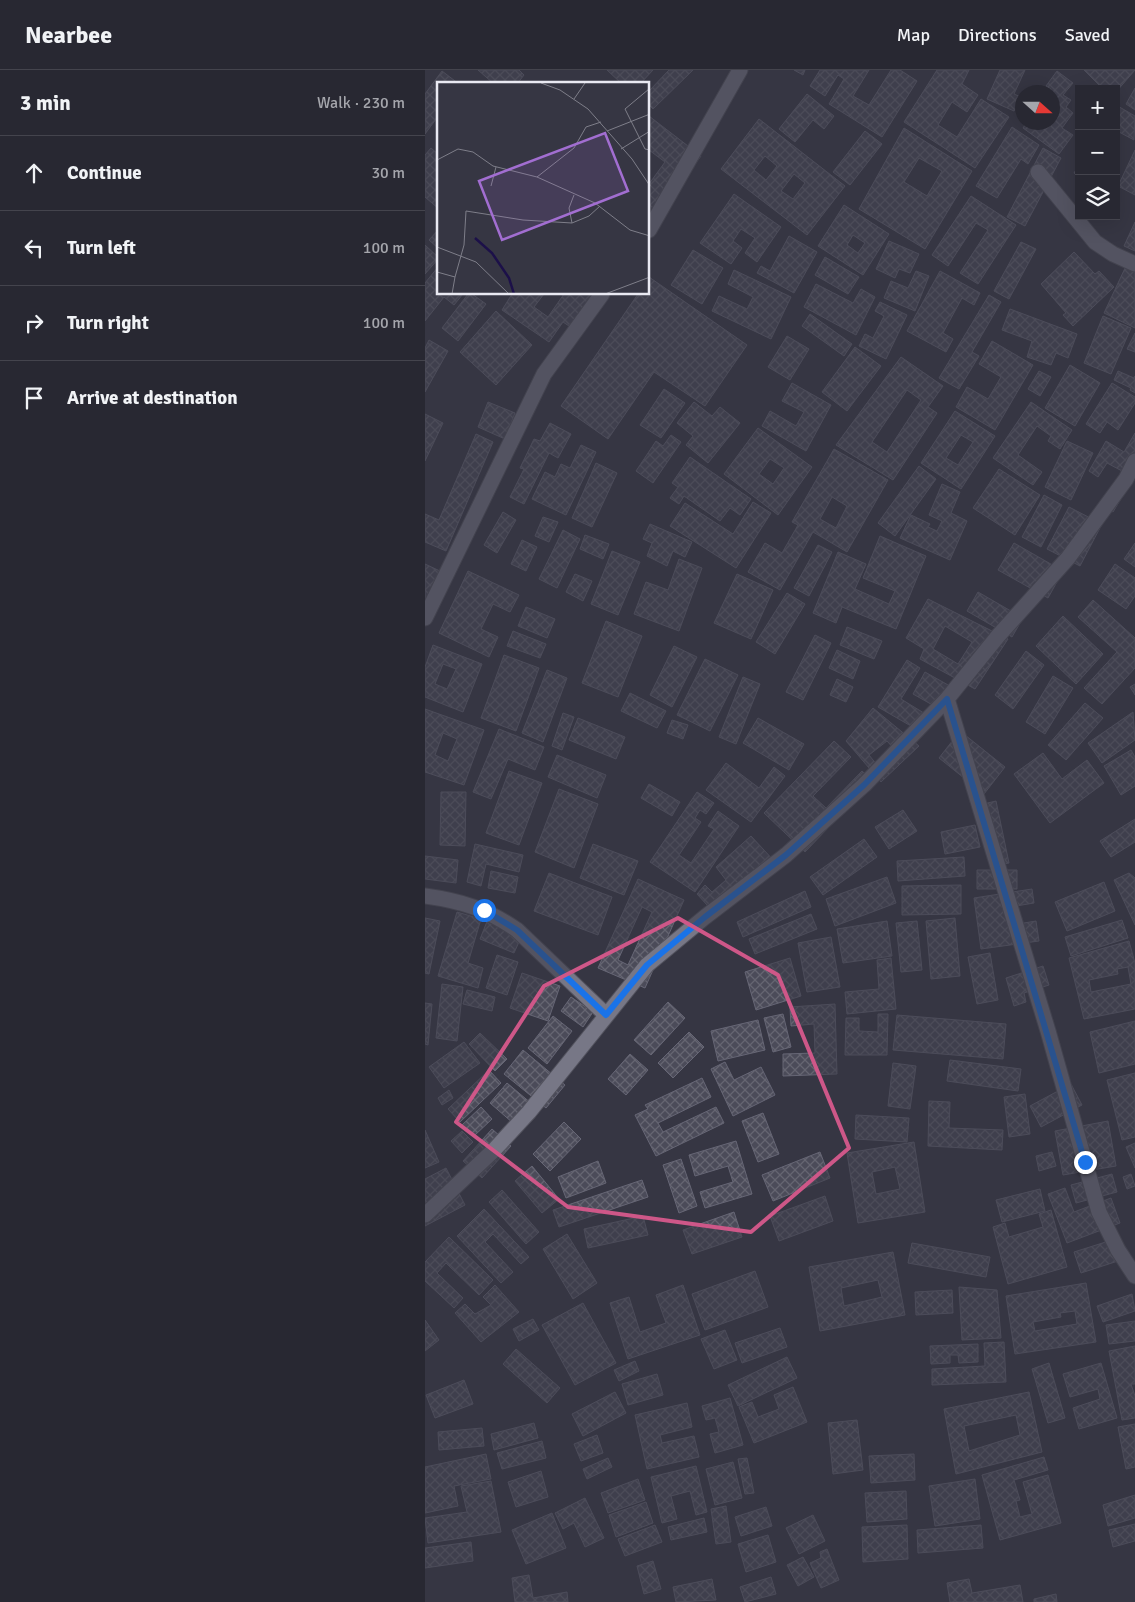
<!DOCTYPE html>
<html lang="en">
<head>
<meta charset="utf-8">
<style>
  :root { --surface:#282832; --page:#30303a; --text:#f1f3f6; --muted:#a5a6ac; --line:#44444d }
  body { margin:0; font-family:Signika,sans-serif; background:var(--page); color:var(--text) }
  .controls { position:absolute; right:15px; top:15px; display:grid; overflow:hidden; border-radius:0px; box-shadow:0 5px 20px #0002 }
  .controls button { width:45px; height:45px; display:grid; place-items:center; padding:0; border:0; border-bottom:1px solid var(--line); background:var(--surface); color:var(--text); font:25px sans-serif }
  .compass { position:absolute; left:590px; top:15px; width:45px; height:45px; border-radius:50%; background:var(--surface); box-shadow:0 5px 20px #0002; rotate:111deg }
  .stop { position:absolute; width:15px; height:15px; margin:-11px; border:4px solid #1a73e8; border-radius:50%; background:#fff }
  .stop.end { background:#1a73e8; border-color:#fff; box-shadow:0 1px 5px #0008 }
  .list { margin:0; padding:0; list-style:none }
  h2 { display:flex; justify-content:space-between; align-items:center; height:65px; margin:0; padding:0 20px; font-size:21px }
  h2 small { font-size:16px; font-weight:400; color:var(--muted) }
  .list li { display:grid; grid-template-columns:32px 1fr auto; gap:15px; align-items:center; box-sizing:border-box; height:75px; padding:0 20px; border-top:1px solid var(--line) }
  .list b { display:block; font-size:19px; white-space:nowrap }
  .list em { font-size:16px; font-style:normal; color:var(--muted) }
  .icon { flex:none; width:28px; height:28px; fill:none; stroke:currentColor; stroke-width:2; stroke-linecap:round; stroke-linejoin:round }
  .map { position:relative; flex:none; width:710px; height:1532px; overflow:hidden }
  header { display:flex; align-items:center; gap:30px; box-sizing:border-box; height:70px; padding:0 25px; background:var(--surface); border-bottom:1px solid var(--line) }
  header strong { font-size:24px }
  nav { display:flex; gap:28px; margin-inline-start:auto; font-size:18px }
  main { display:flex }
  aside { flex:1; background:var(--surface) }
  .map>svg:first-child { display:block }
</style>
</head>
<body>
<header>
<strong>Nearbee</strong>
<nav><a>Map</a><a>Directions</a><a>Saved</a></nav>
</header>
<main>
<aside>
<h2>3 min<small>Walk · 230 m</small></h2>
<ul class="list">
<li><svg class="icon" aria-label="ahead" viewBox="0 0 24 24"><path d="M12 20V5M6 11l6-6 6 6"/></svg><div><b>Continue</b></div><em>30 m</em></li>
<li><svg class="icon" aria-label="left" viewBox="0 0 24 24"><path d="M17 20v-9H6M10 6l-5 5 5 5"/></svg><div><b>Turn left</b></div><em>100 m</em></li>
<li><svg class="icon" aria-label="right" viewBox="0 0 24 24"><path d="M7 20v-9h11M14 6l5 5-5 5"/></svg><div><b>Turn right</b></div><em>100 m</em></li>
<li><svg class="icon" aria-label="arrive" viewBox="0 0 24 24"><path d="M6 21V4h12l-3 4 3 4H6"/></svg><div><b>Arrive at destination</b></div></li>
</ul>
</aside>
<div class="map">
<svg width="710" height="1532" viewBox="0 0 710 1532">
  <defs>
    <pattern id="building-cross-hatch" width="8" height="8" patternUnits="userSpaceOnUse" patternTransform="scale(1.25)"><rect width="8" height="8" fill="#4b4b59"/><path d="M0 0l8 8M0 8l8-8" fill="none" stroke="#656571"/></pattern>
  </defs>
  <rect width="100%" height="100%" fill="#363643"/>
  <path fill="url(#building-cross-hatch)" stroke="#666675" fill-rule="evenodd" d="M53 0H94L99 5 92 14H69Z
    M182 0H228L215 14H197Z
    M244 0H268L228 39 224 35V21Z
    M369 0H380L378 5Z
    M395 0H444L428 26 444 35 466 0H475L492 11 457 67 404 34 419 9 413 5 400 26 385 16Z
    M512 0H544L537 14 553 25 542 42 527 32 513 55 532 67 556 29 584 47 550 98 479 52Z
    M575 0H600L589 24 596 27 589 41 562 29Z
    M659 0H710L691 22V19H678Z
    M17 1 34 14H14V45L0 64V24Z
    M632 1 648 13 638 25 646 30 641 37 648 43 637 58 648 65 634 84 598 58 602 52H628V22H624L626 19 621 16Z
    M710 18V40L701 34Z
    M382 24 409 46 399 59 388 50 370 72 354 59Z
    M691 35 710 46 709 70 694 62 691 67Z
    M224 46 276 86 230 147 224 143V114L240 92 224 80Z
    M334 49 420 116 382 165 296 99ZM340 86 352 96 341 110 329 100ZM369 104 380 113 368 129 356 121Z
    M587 57 614 75 603 94 596 89 572 128 551 116Z
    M479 58 547 101 500 179 434 139ZM494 88 517 101 502 126 479 112Z
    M440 61 457 74 425 115 408 102Z
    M6 78 14 85V139L0 127V85Z
    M618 78 636 88 600 156 582 147Z
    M710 80V125L693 116Z
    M654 95V106L649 103Z
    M309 124 356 157 332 192 320 183 330 168 316 159 308 171 317 178 306 194 275 173Z
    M546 126 591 155 553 214 535 203 563 160 551 153 523 196 507 185Z
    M419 135 464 164 438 205 393 176ZM428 165 440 173 433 183 422 175Z
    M710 152V181L699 176Z
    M14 159V179L4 170Z
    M364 166 392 182 369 223 332 203 336 196 345 201Z
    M464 171 494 184 485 203 474 199 470 208 451 199Z
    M596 172 611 179 584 229 569 221Z
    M0 175 14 188 0 204Z
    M268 180 298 198 277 234 246 215Z
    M649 182 670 204 674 201 689 217 648 256 638 245 641 243 616 214Z
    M400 187 434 207 423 224 390 205Z
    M701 196 710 200V258L679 243Z
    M13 197 14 224H38L29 235 19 227 0 251V213Z
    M309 200 366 227 346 269 287 241 294 226 322 239 328 227 303 214Z
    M491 201 504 206 490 241 459 228 466 211 483 218Z
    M515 201 555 223 549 235 537 228 518 263 528 269 521 282 482 261Z
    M224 207 322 275 280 336 229 302 183 369 136 336 213 224H224Z
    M391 214 428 233 436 219 450 227 431 265 379 237Z
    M43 224H47L61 234 33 271 17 258Z
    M87 224H119L109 237 123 247 139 224H183L156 264 138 252 124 272 77 240Z
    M564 225 576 232 547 282 554 286 534 319 514 308Z
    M455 232 482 245 461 289 434 276 440 264 448 268 459 246 450 241Z
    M585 239 652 264 643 288 631 283 626 295 602 287 607 271 577 260Z
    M71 241 107 275 71 315 35 282Z
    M385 244 427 274 419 286 377 256Z
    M678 246 706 258 686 304 659 293Z
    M710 263V282L702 279Z
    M362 266 384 279 365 310 343 297Z
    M4 270 23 281 0 322V278Z
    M567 271 608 295 570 360 531 337 542 317 563 329 576 307 554 294Z
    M430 277 456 296 422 341 397 322Z
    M476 287 518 316 503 337 512 343 468 410 411 375ZM482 320 496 330 462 382 447 372Z
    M645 295 675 313 650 356 620 338Z
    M614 301 626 307 615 326 603 319Z
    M693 301 709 308 710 306V323L705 320 706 318 689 310Z
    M367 313 406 335 381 381 337 356 345 341 371 356 379 342 357 331Z
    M687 313 710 327V333L693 360 682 352 675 363 661 354Z
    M239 319 260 333 236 368 215 355Z
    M63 332 90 343 80 369 53 357Z
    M269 332 287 346 295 337 315 353 283 393 261 375 268 366 252 353Z
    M606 332 647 360 635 379 623 371 626 366 612 356 593 385 617 402 608 415 568 388Z
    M530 341 570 366 536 419 496 393ZM536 365 548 372 533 395 521 388Z
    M0 344 18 353 0 391Z
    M125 353 146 364 133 388 124 383 99 434 85 427 99 399 95 398 109 369 115 371Z
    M333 358 387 397 353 445 299 404ZM345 389 359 398 348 414 334 404Z
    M710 363V405L688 442 677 435 697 401 682 393 673 407 664 401 681 371 699 382Z
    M51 364 68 372 21 481 0 472V444L14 450Z
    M246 365 256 372 228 413 211 401 231 371 238 376Z
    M642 371 668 383 646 430 620 417Z
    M156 375 171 382 141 445 107 429 120 402 130 407 136 394 145 398Z
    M409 379 463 410 422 482 388 462 355 520 323 502 340 473 357 483 373 455 367 452ZM407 427 422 436 411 458 395 449Z
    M265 387 326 429 315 445 305 438 295 451 259 426 254 434 245 428 253 417 247 413Z
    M171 393 192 403 167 457 147 448Z
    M494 396 511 409 470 466 453 453Z
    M574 399 615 425 590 465 548 438Z
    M517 414 535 422 526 443 542 451 525 490 475 468 486 445 505 454 503 457 512 461 517 451 504 445Z
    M619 425 637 435 616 477 597 467Z
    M328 432 346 443 311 498 245 456 260 433 308 464Z
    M644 437 677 454 655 496 622 479Z
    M78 442 91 450 72 483 59 475Z
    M118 447 133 452 124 472 110 466Z
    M225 454 267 472 260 487 248 481 242 496 222 486 227 473 218 469Z
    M138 460 155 469 132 518 114 509Z
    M160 465 184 474 178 489 155 479Z
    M455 466 501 486 471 559 417 537 411 553 388 543 413 482 441 494 430 519 464 534 470 521 438 508Z
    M97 470 112 477 101 501 86 494Z
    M589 473 638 501 623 528 573 500Z
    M710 473V497L699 489Z
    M393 475 407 482 384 526 369 518Z
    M187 481 215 492 193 545 166 534Z
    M254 489 277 498 254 561 209 544 221 512 243 520Z
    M0 494 15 501 0 538Z
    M690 494 710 508V526L701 539 673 520Z
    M43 501 94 525 85 542 68 534 56 559 73 567 64 587 14 563Z
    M150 504 167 511 158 531 141 522Z
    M312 504 348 520 326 569 289 553Z
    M553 522 598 548 587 567 542 541Z
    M362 523 380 534 350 584 331 572Z
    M503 529 583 569 550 619 495 589 499 579 481 568ZM520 556 547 572 533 594 508 579Z
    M668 530 710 568V598L677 634 659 618 692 582 653 547Z
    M101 537 130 549 122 568 93 556Z
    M638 546 678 584 651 614 611 576Z
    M181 551 217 566 193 627 157 613Z
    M422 557 457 571 449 589 415 575Z
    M88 561 121 574 115 588 82 576Z
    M390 565 406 573 378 630 361 622Z
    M8 575 57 594 38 642 0 627V597ZM18 594 31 599 22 619 10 614Z
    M249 576 272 587 247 637 225 625Z
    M412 580 435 591 428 609 404 598Z
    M601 581 619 595 588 639 570 625Z
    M79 585 114 598 91 661 56 648Z
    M280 589 313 605 285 661 252 645Z
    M482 590 495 598 476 629 507 648 498 663 453 637Z
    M122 600 142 608 118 672 97 663Z
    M500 602 532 620 520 642 488 624Z
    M628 606 648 618 620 664 601 652Z
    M318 607 335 614 311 674 294 667Z
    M412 609 428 617 421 632 405 625Z
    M710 614V625L705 617Z
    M205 623 241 641 232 658 196 641Z
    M660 633 678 648 641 690 623 675Z
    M448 638 494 676 456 712 421 671ZM462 671 470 680 452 695 444 685Z
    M0 639 59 660 39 715 0 702ZM18 663 32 669 23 691 10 685Z
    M708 642 710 670 677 693 663 673Z
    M138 643 149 647 137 680 127 676Z
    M153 648 200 667 191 689 144 670Z
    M333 648 379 674 364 700 318 673Z
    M247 650 263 655 258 669 242 663Z
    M74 659 119 677 110 700 83 689 66 729 48 722Z
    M535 661 580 697 559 724 514 688Z
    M409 671 426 687 388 726 401 738 437 701 448 711 380 782 339 743Z
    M706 680 710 687V716L696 725 679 696Z
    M618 683 637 709 662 690 679 713 625 753 589 704Z
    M132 685 181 705 172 728 123 707Z
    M301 693 334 718 349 697 360 706 326 752 281 720Z
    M84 701 117 713 94 775 61 763Z
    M224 714 255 732 247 746 216 728Z
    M134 719 173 734 149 798 110 782Z
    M16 722H41L40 776 15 775Z
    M272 722 289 733 281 744 275 740 270 748 276 752 254 785 266 793 289 759 283 756 293 741 314 756 270 822 225 792Z
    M571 731 584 793 567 796 554 735Z
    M478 740 492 761 464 779 450 757Z
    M710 749V772L686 787 675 771Z
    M550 755 555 777 520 784 516 762Z
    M326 766 351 793 292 846 272 824 280 815 287 822 301 810 291 797Z
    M439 769 452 787 398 825 385 807Z
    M50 774 98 785 94 802 61 794 56 816 42 812Z
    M168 774 213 791 199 825 155 808Z
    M0 786 33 790 31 813 0 809Z
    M539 787 540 806 473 811 472 791Z
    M552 800H592V819H552Z
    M66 801 93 807 90 823 63 818Z
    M124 803 187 827 173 865 109 841Z
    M704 803 710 808V855L689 810Z
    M462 807 471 833 410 856 401 829Z
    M213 809 259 830 220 918 173 898ZM217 837 227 842 203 895 193 890Z
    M679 812 690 841 642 861 630 832Z
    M536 815V844L477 845V816Z
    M607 819 609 833 591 836 593 854 611 851 614 871 556 879 549 828Z
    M380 821 386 837 318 867 312 852Z
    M32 842 56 849 43 893 58 898 53 918 13 906Z
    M386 844 392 859 330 884 324 869Z
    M0 848 15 851 4 904 0 903Z
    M530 848 535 906 506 909 501 851Z
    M63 849 98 863 89 883 55 869Z
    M697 850 703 868 646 886 640 867Z
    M462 851 467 886 418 893 412 859Z
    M492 851 497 900 476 902 471 853Z
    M406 867 415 917 382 922 373 873Z
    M704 871 710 893V939L659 949 644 888ZM703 897 706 914 666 922 664 910 693 904 692 899Z
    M565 883 573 930 552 934 543 887Z
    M72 885 93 892 82 925 61 918Z
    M365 888 376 926 331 940 320 902Z
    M466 888 471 939 422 944 420 922 454 919 452 890Z
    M618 896 624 915 599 923 601 932 589 936 581 908Z
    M97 903 135 916 123 951 85 938Z
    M17 914 38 917 32 971 11 968Z
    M42 920 70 927 67 941 38 934Z
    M146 927 168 942 158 957 136 941Z
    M243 932 260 948 226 985 209 970Z
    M0 933 7 934 3 975 0 974Z
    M410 934 412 1004 358 1006V984L390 983 389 954 366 956 365 937Z
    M358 944 366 977 348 982 339 948Z
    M453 944H463L462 985H420L421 948H434V961L453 962Z
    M472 945 581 954 578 989 468 980Z
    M128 946 147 961 122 994 103 978Z
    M333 950 340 980 293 991 286 961Z
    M710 951V994L674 1003 665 962Z
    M264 962 279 977 248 1008 233 993Z
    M55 963 82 989 70 1001 44 974Z
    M39 972 55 993 19 1018 4 997Z
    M98 980 140 1015 121 1038 79 1004Z
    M205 984 223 1000 201 1025 183 1009Z
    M525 990 596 999 593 1021 522 1011Z
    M300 992 309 1010 336 997 350 1025 308 1046 286 999Z
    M468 993 491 996 485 1039 463 1036Z
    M64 1000 76 1013 35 1052 23 1039Z
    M710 1003V1067L697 1070 682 1010Z
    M277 1008 286 1027 233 1053 238 1062 291 1037 299 1053 231 1086 210 1045 223 1039 220 1035Z
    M82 1013 113 1039 96 1060 65 1033Z
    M646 1014 657 1035 616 1057 605 1036Z
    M24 1020 28 1028 17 1035 13 1028Z
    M600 1024 605 1064 584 1067 579 1027Z
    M504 1031 525 1032 524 1058 578 1060 577 1080 503 1076Z
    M56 1037 67 1049 49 1066 37 1055Z
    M338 1043 354 1084 333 1092 317 1051Z
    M431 1045 484 1048 482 1072 430 1069Z
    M683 1051 691 1096 638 1105 630 1061Z
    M139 1052 156 1069 125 1101 108 1084Z
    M67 1059 86 1076 57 1108 38 1091Z
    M0 1060 14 1092 0 1098Z
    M37 1061 48 1072 37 1083 26 1071Z
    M311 1071 327 1124 280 1138 275 1122 308 1112 303 1096 270 1106 264 1085Z
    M489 1072 500 1142 433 1153 422 1083ZM470 1097 475 1119 451 1124 447 1102Z
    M710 1073V1098L701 1077Z
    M395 1082 405 1108 348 1131 337 1105Z
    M627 1082 631 1096 614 1101 611 1086Z
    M256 1089 272 1136 254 1143 238 1095Z
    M173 1091 181 1113 141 1128 133 1107Z
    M107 1096 134 1129 117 1143 90 1111Z
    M21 1098 40 1135 0 1156V1109Z
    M687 1104 692 1122 651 1133 646 1115Z
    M706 1104 710 1116 702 1119 698 1107Z
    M217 1110 223 1127 134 1157 128 1140Z
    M640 1118 649 1142 686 1128 695 1153 642 1173 623 1124Z
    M615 1119 620 1141 577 1152 571 1130Z
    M77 1120 114 1162 101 1174 64 1132Z
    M400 1126 408 1151 354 1171 345 1146Z
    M59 1139 104 1187 96 1194 68 1164 60 1172 88 1202 76 1213 32 1166Z
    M626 1140 642 1197 583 1214 568 1157 580 1153 584 1167 618 1157 614 1144Z
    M309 1142 317 1167 267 1184 258 1160Z
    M218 1146 223 1165 163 1178 159 1159Z
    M142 1164 172 1213 148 1229 118 1179Z
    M24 1167 68 1210 54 1225 21 1193 12 1203 38 1228 29 1238 0 1211V1192Z
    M687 1170 693 1191 656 1203 649 1182Z
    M487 1173 565 1187 561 1207 483 1193Z
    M468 1182 480 1245 395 1261 384 1197ZM453 1210 457 1227 419 1236 416 1218Z
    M330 1201 343 1237 280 1260 267 1224Z
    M661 1213 671 1272 590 1284 581 1226ZM650 1241 652 1254 610 1261 608 1252 636 1247 635 1243Z
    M70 1215 94 1242 56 1272 30 1243 40 1234 50 1244 66 1235 58 1227Z
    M258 1215 275 1265 203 1289 185 1233 204 1227 215 1262 241 1253 231 1225Z
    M534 1217 572 1220 576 1268 537 1270Z
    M527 1220 528 1243 491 1245 490 1222Z
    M707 1224 710 1241 678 1252 672 1236Z
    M158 1233 191 1293 150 1315 117 1255Z
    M108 1249 114 1260 94 1271 88 1259Z
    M0 1250 14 1270 0 1281Z
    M710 1251V1271L684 1274 681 1255Z
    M355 1258 362 1277 317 1293 310 1273Z
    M300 1260 312 1290 289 1299 276 1269Z
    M579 1272 581 1312 507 1315V1299L560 1296 559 1273Z
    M553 1274V1292L534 1293 533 1285H525V1293L506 1294 505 1276Z
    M710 1276V1314H706L710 1326V1348L697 1350 684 1281Z
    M91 1279 135 1318 122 1333 78 1294Z
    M362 1287 372 1308 313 1336 303 1315Z
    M210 1291 214 1301 194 1311 189 1300Z
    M624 1293 640 1348 623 1353 607 1299Z
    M676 1293 692 1348 654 1359 648 1338 675 1329 673 1319 645 1327 638 1304Z
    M232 1304 238 1325 203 1335 197 1314Z
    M39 1310 48 1334 10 1348 1 1325Z
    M368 1317 382 1352 329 1373 314 1337 327 1332 333 1347 354 1339 349 1325Z
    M190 1322 201 1343 158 1366 147 1344Z
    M604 1322 617 1382 531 1404 519 1339ZM591 1345 595 1365 544 1381 539 1356Z
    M305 1328 318 1375 290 1383 285 1364 294 1362 290 1348 281 1350 277 1336Z
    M262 1333 267 1357 235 1365 237 1373 269 1366 274 1387 222 1399 210 1345Z
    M432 1350 438 1400 408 1404 403 1353Z
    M109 1353 113 1368 69 1380 66 1364Z
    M710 1354V1397L701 1399 693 1357Z
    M57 1358 59 1376 14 1380 13 1362Z
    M172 1365 178 1383 156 1391 149 1374Z
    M117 1371 121 1388 77 1399 72 1383Z
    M61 1384 66 1409 29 1416 33 1436 0 1443V1397Z
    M489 1384 490 1410 446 1413 444 1386Z
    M619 1387 623 1400 589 1410 595 1430 591 1431 595 1447 607 1444 598 1412 623 1405 636 1453 575 1470 557 1405Z
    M183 1388 187 1397 162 1409 158 1399Z
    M322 1388 329 1423 320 1424 313 1389Z
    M308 1392 317 1428 290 1435 281 1399Z
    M271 1396 282 1442 271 1445 265 1421 246 1426 252 1449 237 1453 226 1407Z
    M116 1401 123 1427 91 1437 83 1412Z
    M213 1409 220 1430 183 1443 176 1423Z
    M550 1409 555 1449 510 1456 504 1416Z
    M66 1411 76 1462 3 1473 0 1448 42 1442 36 1416Z
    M481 1421 482 1449 442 1452 440 1423Z
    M710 1425V1448L683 1456 678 1435Z
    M160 1428 179 1468 160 1477 149 1453 138 1459 130 1443Z
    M221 1432 228 1453 191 1467 184 1445Z
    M301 1436 306 1472 291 1474 286 1439Z
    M341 1437 347 1456 316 1466 310 1447Z
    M127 1443 141 1478 101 1494 87 1460Z
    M388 1445 400 1471 374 1484 361 1458Z
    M279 1448 282 1462 246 1470 243 1457Z
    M710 1454V1471L688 1477 684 1460Z
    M230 1455 237 1472 200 1486 193 1469Z
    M482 1455 483 1489 438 1492 437 1457Z
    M556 1455 558 1478 493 1483 492 1460Z
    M343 1465 351 1492 321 1502 313 1474Z
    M46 1472 48 1491 0 1498V1478Z
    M402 1479 414 1510 396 1518 385 1493 396 1488 395 1482Z
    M378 1487 389 1507 373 1516 362 1495Z
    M228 1491 236 1519 219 1524 212 1496Z
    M104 1505 108 1528 142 1522 143 1532H90L87 1508Z
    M346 1507 351 1524 320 1532 315 1517Z
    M287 1509 291 1530 251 1532 248 1517Z
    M544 1509 547 1523 595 1515 598 1532H525L522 1513Z
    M631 1524 632 1532H609V1529Z"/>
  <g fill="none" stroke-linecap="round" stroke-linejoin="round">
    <defs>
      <path id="street" d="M613 102 670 172 688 184 710 194
        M224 160 315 0
        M0 548 119 304 177 224
        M522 629 623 961 674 1142 693 1180 710 1206
        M0 826C36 831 62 839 92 860L181 945
        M0 1145 69 1080 104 1042 222 895 280 847 361 785 439 715 522 629 573 566 643 488 701 409 710 391"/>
    </defs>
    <use href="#street" stroke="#52525d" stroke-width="17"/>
    <use href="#street" stroke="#777786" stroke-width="15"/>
  </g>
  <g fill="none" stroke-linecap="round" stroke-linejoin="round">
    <path stroke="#1a73e8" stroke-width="6" d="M59 840 92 860 181 945 222 895 280 847 361 785 439 715 522 629 660 1092"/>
  </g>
  <path d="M0 0H710V1532H0ZM253 848 353 905 424 1078 326 1162 143 1137 31 1052 119 916Z" fill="#363643" fill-opacity=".55" fill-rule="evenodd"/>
  <path fill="none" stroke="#ce5788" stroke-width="4" stroke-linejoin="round" d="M253 848 353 905 424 1078 326 1162 143 1137 31 1052 119 916Z"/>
  <g transform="translate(12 12)">
    <rect width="212" height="212" fill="#363643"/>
    <path fill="none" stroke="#1c1049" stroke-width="2.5" d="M38 156 55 171 72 196 77 212"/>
    <path fill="none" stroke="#7e7e89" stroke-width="1" d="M104 1 123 8 151 27 195 77 213 104M212 7 188 27 208 67 213 68M137 17 148 1M170 49 213 32M184 67 213 49M0 78 21 67 36 70 56 84 100 95 158 121 193 148 213 154M100 95 137 66 149 45 164 40M54 104 59 85M135 141 132 126 137 113M0 165 39 180 72 212M0 190 18 195 15 212M18 195 27 163 29 129 86 138 135 141 152 134 163 124M168 212 213 195"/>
    <path fill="#a26ed1" fill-opacity="0.15" stroke="#a26ed1" stroke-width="2.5" d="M168 51 191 109 65 158 42 99Z"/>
    <rect width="212" height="212" fill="none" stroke="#e9e9f2" stroke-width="2.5"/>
  </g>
</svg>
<div class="controls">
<button>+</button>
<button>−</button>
<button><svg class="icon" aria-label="layers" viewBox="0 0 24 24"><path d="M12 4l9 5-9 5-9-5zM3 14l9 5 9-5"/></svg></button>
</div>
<svg class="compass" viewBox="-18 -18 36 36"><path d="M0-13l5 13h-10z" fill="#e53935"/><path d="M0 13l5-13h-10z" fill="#a5a6ac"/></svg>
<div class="stop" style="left:59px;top:840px"></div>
<div class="stop end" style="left:660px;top:1092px"></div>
</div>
</main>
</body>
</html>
